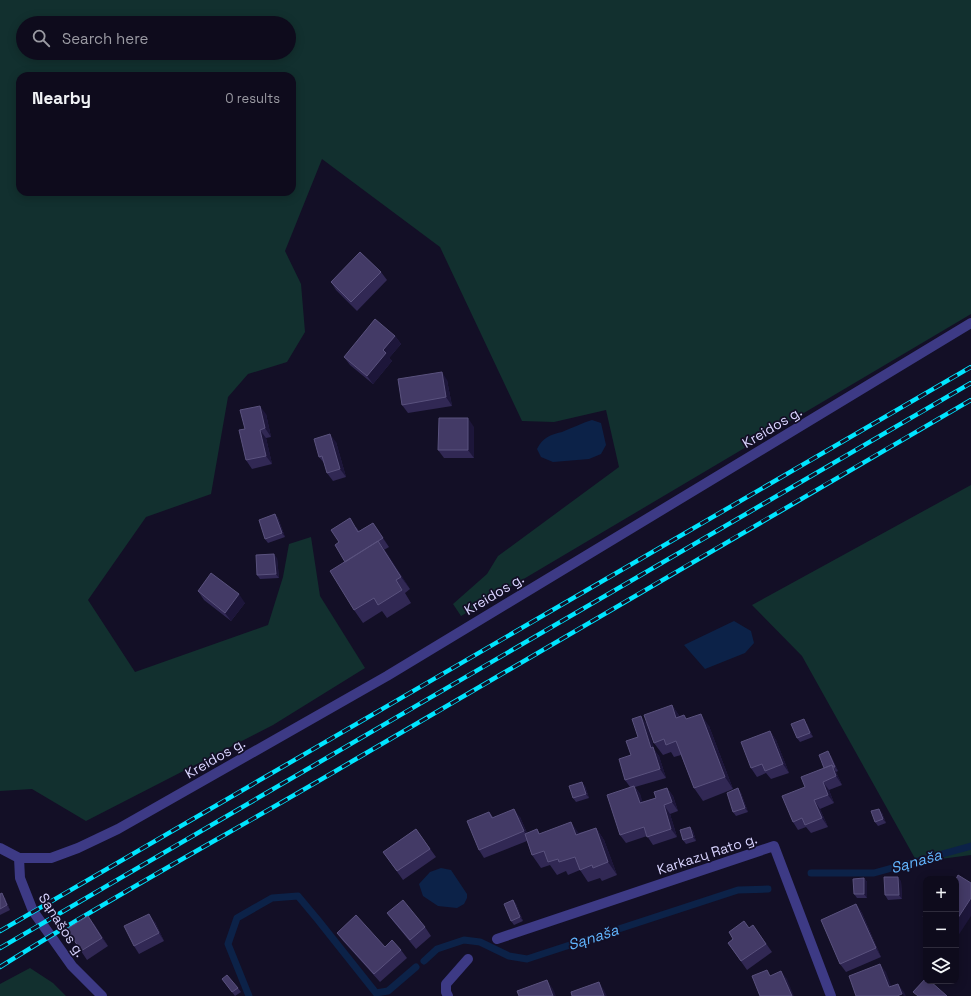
<!DOCTYPE html>
<html lang="en">
<head>
<meta charset="utf-8">
<style>
  :root { --surface:#0e0b1c; --page:#171425; --text:#f1f3f6; --muted:#9b9ba3; --line:#2e2b3b }
  body { margin:0; font-family:"Space Grotesk",sans-serif; background:var(--page); color:var(--text) }
  .controls { position:absolute; right:12px; bottom:12px; display:grid; overflow:hidden; border-radius:8px; box-shadow:0 2px 10px #0003 }
  .controls button { width:36px; height:36px; display:grid; place-items:center; padding:0; border:0; border-bottom:1px solid var(--line); background:var(--surface); color:var(--text); font:20px sans-serif }
  .list { margin:0; padding:0; list-style:none }
  h2 { display:flex; justify-content:space-between; align-items:center; height:52px; margin:0; padding:0 16px; font-size:17px }
  h2 small { font-size:13px; font-weight:400; color:var(--muted) }
  .icon { flex:none; width:22px; height:22px; fill:none; stroke:currentColor; stroke-width:2; stroke-linecap:round; stroke-linejoin:round }
  .map { position:relative; flex:none; width:971px; height:996px; overflow:hidden }
  .search { position:absolute; background:var(--surface); box-shadow:0 2px 10px #0003; left:16px; top:16px; width:280px; height:44px; display:flex; align-items:center; gap:10px; box-sizing:border-box; padding:0 14px; border-radius:22px; color:var(--muted); font-size:15px }
  .panel { position:absolute; background:var(--surface); box-shadow:0 2px 10px #0003; left:16px; top:72px; width:280px; height:124px; border-radius:12px }
  .map>svg:first-child { display:block }
</style>
</head>
<body>
<div class="map">
<svg width="971" height="996" viewBox="0 0 971 996">
  <rect width="100%" height="100%" fill="#130f26"/>
  <path fill="#12302f" fill-rule="evenodd" d="M0 0H971V314L461 616 453 604 487 574 498 556 619 467 606 410 554 422 522 421 440 247 322 159 285 251 301 284 305 332 287 362 248 374 228 397 211 494 146 517 88 600 135 672 268 625 283 577 289 544 311 537 320 596 365 668 273 725 86 821 32 789 0 791ZM23 23H289V53H23ZM20 76H292V192H20Z
    M971 485V855L917 862 802 656 752 605Z
    M30 968 53 983 66 996H0V984Z"/>
  <path fill="#0c2248" d="M592 420 601 423 606 445 601 454 589 459 553 462 541 457 537 449C543 437 550 435 562 432 572 428 582 423 592 420Z
    M734 621 751 631 754 643 745 653 705 669 684 645Z
    M441 868 451 870 467 894V898L464 904 457 908 438 906 423 896 419 884 430 872Z"/>
  <g fill="none" stroke-linecap="round" stroke-linejoin="round">
    <path stroke="#0c2248" stroke-width="7" d="M811 873H874L971 846
      M424 961 437 949 464 940 480 942 509 956 527 959 738 890 768 889
      M249 996 228 944 237 918 272 898 298 896 318 920 376 993 388 991 416 967"/>
    <path stroke="#3d3a85" stroke-width="10" d="M0 848 19 858H51L78 848 118 829 387 676 971 323
      M19 858 20 878 33 911 72 966 102 996
      M497 939 774 846 831 996
      M448 996 446 992V984L468 959"/>
    <defs>
      <path id="rail" d="M0 931 971 367
        M0 948 971 383
        M0 967C116 894 238 829 356 759 561 640 765 519 971 400"/>
    </defs>
    <use href="#rail" stroke="#00e5ff" stroke-width="4.5"/>
    <use href="#rail" stroke="#130f26" stroke-width="3" stroke-dasharray="9" stroke-linecap="butt"/>
  </g>
  <path fill="#312854" d="M381 272 387 280 357 311 336 290 331 282Z
    M395 336 401 344 389 358 392 361 373 384 350 365 344 357Z
    M447 380 452 406 408 413 402 405Z
    M266 414 271 437 266 438 272 464 252 469 246 460 245 429Z
    M474 427V458H444L438 450Z
    M336 442 346 477 333 481 327 473 324 463 319 457Z
    M275 514 278 518 285 537 268 543 265 539Z
    M373 523 389 547 384 550 410 589 405 593 411 603 387 618 382 611 363 623 354 610 345 562 339 542 356 527 359 531Z
    M277 558 279 578 260 579 257 575Z
    M198 591 245 603 231 621 204 600Z
    M672 705 680 717 709 726 733 789 703 801 694 788 681 755 674 757 671 752 663 755 654 743Z
    M807 724 813 737 800 742 797 738Z
    M770 731 776 740 789 773 771 779 766 773 757 777 751 768Z
    M655 751 659 756 666 778 635 787 640 794 642 802 656 798 667 788 673 796 678 811 670 814 677 837 653 845 647 836 626 843 620 835 630 787 625 780Z
    M831 756 838 771 836 772 842 785 829 790 834 803 820 809 828 827 811 833 806 827 798 830 793 822 805 787 824 768Z
    M585 786 589 798 576 802 573 798Z
    M738 788 741 793 748 812 736 816 733 812Z
    M489 812 493 817H520L527 833 537 829 540 834 579 833 596 828 604 840 617 875 602 881 600 878 588 882 580 870 568 875 566 871 557 875 550 865 541 868 532 855 527 841 484 858 479 850Z
    M882 813 886 823 878 826 875 822Z
    M690 827 693 831 696 841 686 844 683 840Z
    M416 829 436 857 403 880 383 852Z
    M864 878 867 882V898H857L854 894Z
    M901 881 902 899 888 900 885 895Z
    M0 894 5 898 10 910 0 915Z
    M513 900 516 904 523 921 514 925 511 921Z
    M856 904 862 913 881 957 846 972 840 964Z
    M387 913 425 927 431 936 416 949 393 921Z
    M155 922 164 941 139 954 134 946Z
    M94 924 108 946 87 960 81 951Z
    M753 925 772 952 747 970 728 943Z
    M337 933 385 947 401 950 407 958 380 982 343 941Z
    M222 979 238 988 241 992 235 996Z"/>
  <path fill="#1d163a" d="M395 336 401 344 389 358 392 361 373 384 367 376 383 350Z
    M442 372 447 380 452 406 446 397Z
    M260 406 266 414 271 437 265 428Z
    M468 418 474 427V458L468 450Z
    M260 430 266 438 272 464 266 456Z
    M330 434 336 442 346 477 340 469Z
    M275 514 278 518 285 537 282 533Z
    M373 523 379 531 389 547Z
    M378 541 387 553 410 589 401 577Z
    M274 554 277 558 279 578 276 574Z
    M239 594 245 603 231 621 225 613Z
    M672 705 680 717 676 718Z
    M701 714 709 726 733 789 725 777Z
    M641 716 647 724 655 751 659 756 666 778 660 769 651 748Z
    M804 719 807 724 813 737 810 733Z
    M770 731 776 740 789 773 783 764Z
    M828 751 831 756 838 771 835 767Z
    M832 765 837 774 842 785 836 776Z
    M582 782 585 786 589 798 586 794Z
    M823 782 829 790 834 803 828 795Z
    M634 786 640 794 646 811 640 803Z
    M667 788 673 796 678 811 672 802Z
    M738 788 741 793 748 812 745 808Z
    M814 800 820 809 828 827 822 818Z
    M664 805 670 814 677 837 671 829Z
    M514 809 520 817 530 840 524 831Z
    M879 809 882 813 886 823 883 819Z
    M571 822 580 835H576Z
    M690 827 693 831 696 841 693 837Z
    M596 828 604 840 617 875 608 862Z
    M898 877 901 881 902 899 899 895Z
    M864 878 867 882V898L864 894Z
    M2 893 5 898 10 910 7 905Z
    M971 898V916L956 939V921Z
    M513 900 516 904 523 921 520 917Z
    M856 904 862 913 881 957 876 948Z
    M149 914 155 922 164 941 159 933Z
    M88 916 94 924 108 946 102 938Z
    M880 964 886 972 895 996 889 987Z
    M781 971 787 979 794 996H792Z
    M547 980 553 989 556 996H553Z
    M599 982 604 990 607 996H604Z
    M898 984 904 992 906 996H904L902 994Z"/>
  <path fill="#433a66" stroke="#5a527e" d="M360 252 381 272 351 302 331 282Z
    M375 319 395 336 383 350 386 353 367 376 344 357Z
    M442 372 446 397 402 405 398 379Z
    M260 406 265 428 260 430 266 456 246 460 239 430 245 429 240 410Z
    M439 418H468V450H438Z
    M330 434 340 469 327 473 322 456 319 457 314 439Z
    M275 514 282 533 265 539 259 520Z
    M350 518 358 532 373 523 383 538 345 562 335 545 339 542 331 530Z
    M378 541 401 577 396 580 402 590 378 605 374 598 354 610 330 571Z
    M274 554 276 574 257 575 256 555Z
    M211 573 239 594 225 613 198 591Z
    M672 705 676 718 684 715 686 719 701 714 725 777 694 788 676 741 666 745 664 739 654 743 644 715Z
    M641 716 651 748 653 747 660 769 625 780 619 759 631 755 626 741 638 737 632 719Z
    M804 719 810 733 797 738 791 724Z
    M770 731 783 764 765 771 762 764 751 768 741 742Z
    M828 751 835 767H833L832 765 824 768 819 755Z
    M832 765 836 776 823 782 828 795 814 800 822 818 805 825 802 818 793 822 782 796 805 787 801 777Z
    M582 782 586 794 573 798 569 786Z
    M634 786 640 803 656 798 654 792 667 788 672 802 664 805 671 829 647 837 644 827 620 835 607 795Z
    M738 788 745 808 733 812 727 793Z
    M514 809 524 831 479 850 467 821 489 812 492 818Z
    M879 809 883 819 875 822 871 811Z
    M571 822 576 835 596 828 608 862 593 868 592 865 580 870 575 857 559 862 558 859 548 862 544 851 532 855 525 834 537 829 539 834Z
    M690 827 693 837 683 840 680 830Z
    M416 829 430 849 397 871 383 852Z
    M958 875 971 883V898L956 921V879Z
    M884 877H898L899 895H885Z
    M864 878V894H854L853 879Z
    M2 893 7 905 0 909V894Z
    M403 900 425 927 410 940 387 913Z
    M513 900 520 917 511 921 504 904Z
    M856 904 876 948 840 964 821 920Z
    M926 913V919L923 917Z
    M149 914 159 933 134 946 124 926Z
    M356 915 385 947 392 940 401 950 374 974 337 933Z
    M88 916 102 938 81 951 67 929Z
    M744 921 749 928 753 925 766 944 741 961 728 943 733 939 729 932Z
    M880 964 889 987 898 984 902 994 897 996H856L849 976Z
    M767 970 770 976 781 971 792 996H760L752 976Z
    M227 975 238 988 232 992 222 979Z
    M926 978V981H930L947 996H918L913 992Z
    M547 980 553 996H519L517 991Z
    M599 982 604 996H572L571 992Z"/>
  <g text-anchor="middle" dominant-baseline="central" stroke-width="3.5" stroke-linejoin="round" paint-order="stroke">
    <g font-size="14" fill="#d9d4ff" stroke="#130f26">
      <text transform="translate(772 427) rotate(-31)">Kreidos g.</text>
      <text transform="translate(494 594) rotate(-31)">Kreidos g.</text>
      <text transform="translate(215 758) rotate(-30)">Kreidos g.</text>
      <text transform="translate(707 854) rotate(-18)">Karkazų Rato g.</text>
      <text transform="translate(62 925) rotate(57)">Sąnašos g.</text>
    </g>
    <g font-size="15" font-style="italic" fill="#62b6ff" stroke="#130f26">
      <text transform="translate(916 861) rotate(-16)">Sąnaša</text>
      <text transform="translate(593 937) rotate(-18)">Sąnaša</text>
    </g>
  </g>
</svg>
<div class="controls">
<button>+</button>
<button>−</button>
<button><svg class="icon" aria-label="layers" viewBox="0 0 24 24"><path d="M12 4l9 5-9 5-9-5zM3 14l9 5 9-5"/></svg></button>
</div>
<div class="search"><svg class="icon" aria-label="search" viewBox="0 0 24 24"><circle cx="10" cy="10" r="6"/><path d="M15 15l6 6"/></svg>Search here</div>
<section class="panel">
<h2>Nearby<small>0 results</small></h2>
<ul class="list">
</ul>
</section>
</div>
</body>
</html>
